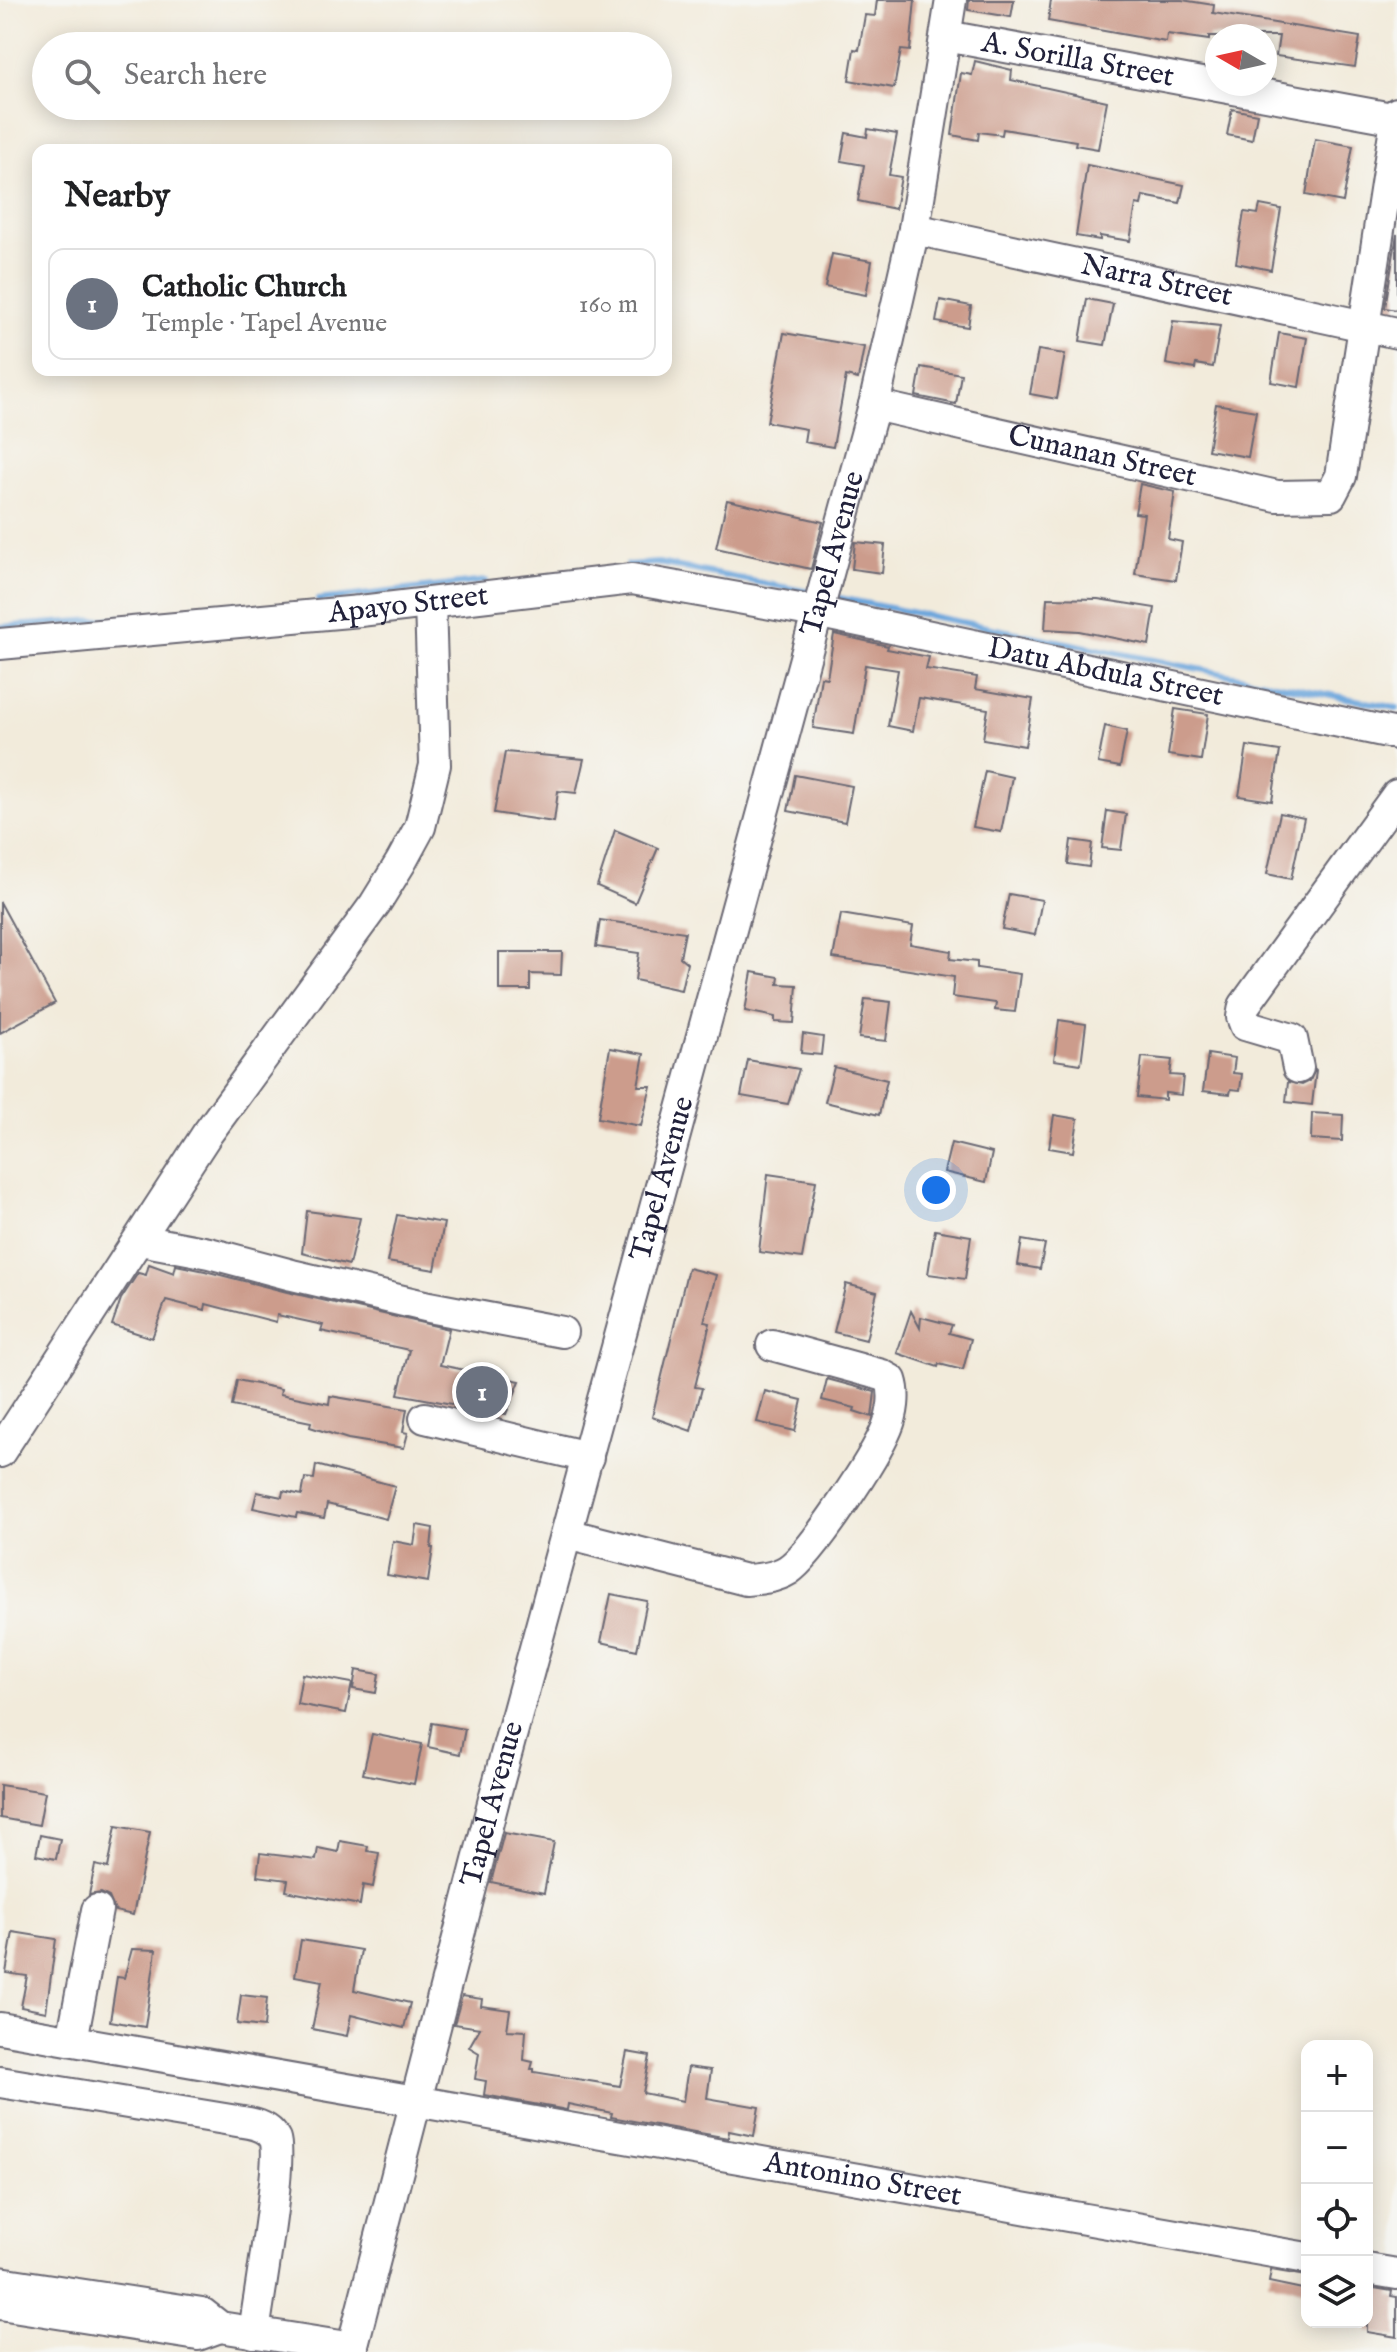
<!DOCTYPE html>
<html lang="en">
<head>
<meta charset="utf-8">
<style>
  :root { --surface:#fff; --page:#f2f2f2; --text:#202124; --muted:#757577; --line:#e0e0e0; --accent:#b45309 }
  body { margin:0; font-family:"IM FELL English",serif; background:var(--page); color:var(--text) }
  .controls { position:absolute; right:24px; bottom:24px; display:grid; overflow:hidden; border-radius:16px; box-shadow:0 4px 20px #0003 }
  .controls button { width:72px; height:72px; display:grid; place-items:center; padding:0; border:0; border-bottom:2px solid var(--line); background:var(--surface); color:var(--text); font:40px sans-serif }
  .compass { position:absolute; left:1205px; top:24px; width:72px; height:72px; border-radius:50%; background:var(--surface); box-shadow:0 4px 20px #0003; rotate:279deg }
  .you { position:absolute; left:936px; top:1190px; width:28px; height:28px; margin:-20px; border:6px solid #fff; border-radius:50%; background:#1a73e8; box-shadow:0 0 0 12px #1a73e833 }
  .badge { display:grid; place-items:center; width:52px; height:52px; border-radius:50%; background:var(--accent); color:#fff; font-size:26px; font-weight:700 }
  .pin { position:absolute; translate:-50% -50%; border:4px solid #fff; box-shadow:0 2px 8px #0006 }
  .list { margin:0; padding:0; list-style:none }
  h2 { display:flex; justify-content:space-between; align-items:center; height:104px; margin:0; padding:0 32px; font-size:34px }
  h2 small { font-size:26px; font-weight:400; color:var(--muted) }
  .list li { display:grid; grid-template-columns:52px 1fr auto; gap:24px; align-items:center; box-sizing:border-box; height:112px; margin:0 16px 16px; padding:0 16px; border:2px solid var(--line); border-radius:16px }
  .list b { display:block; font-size:30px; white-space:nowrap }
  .list p { margin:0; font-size:26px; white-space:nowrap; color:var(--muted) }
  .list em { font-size:26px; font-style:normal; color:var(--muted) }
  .icon { flex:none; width:44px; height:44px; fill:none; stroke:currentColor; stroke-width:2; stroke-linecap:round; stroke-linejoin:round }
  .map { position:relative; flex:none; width:1397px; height:2352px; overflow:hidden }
  .search { position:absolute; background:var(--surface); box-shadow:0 4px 20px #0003; left:32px; top:32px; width:640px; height:88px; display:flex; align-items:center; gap:20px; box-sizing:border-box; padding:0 28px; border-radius:44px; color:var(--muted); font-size:30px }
  .panel { position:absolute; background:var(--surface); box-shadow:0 4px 20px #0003; left:32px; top:144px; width:640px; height:232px; border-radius:16px }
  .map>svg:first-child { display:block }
</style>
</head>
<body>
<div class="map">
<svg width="1397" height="2352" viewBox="0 0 1397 2352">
  <rect width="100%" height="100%" fill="#f6f6f2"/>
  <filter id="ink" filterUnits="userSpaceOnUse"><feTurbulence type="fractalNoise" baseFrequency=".0125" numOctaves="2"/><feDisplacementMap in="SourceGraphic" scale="16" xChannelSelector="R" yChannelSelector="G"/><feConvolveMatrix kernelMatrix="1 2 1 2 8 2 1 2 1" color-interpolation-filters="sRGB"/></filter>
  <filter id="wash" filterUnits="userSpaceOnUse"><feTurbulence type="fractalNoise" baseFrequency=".006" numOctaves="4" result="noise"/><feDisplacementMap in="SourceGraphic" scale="32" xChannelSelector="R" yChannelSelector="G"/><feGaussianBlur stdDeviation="1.8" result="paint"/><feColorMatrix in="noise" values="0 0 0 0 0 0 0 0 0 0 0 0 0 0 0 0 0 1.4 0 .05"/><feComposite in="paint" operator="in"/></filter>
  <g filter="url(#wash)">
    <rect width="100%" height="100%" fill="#f2ebdb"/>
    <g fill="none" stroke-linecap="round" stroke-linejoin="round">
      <path stroke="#6ca6dc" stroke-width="6" d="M628 565 658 563 814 593
        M829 596 1397 708
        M318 600 486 581
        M0 627 124 618"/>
    </g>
    <g id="blocks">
      <path fill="#cc9c8c" d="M877 0H915L910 51 901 50 894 88 849 80 854 49 859 50 865 15 875 16Z
        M969 0H1014L1011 17 968 10Z
        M1051 0H1182L1214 5 1213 13 1360 37 1355 67 1276 56 1279 36H1209V40L1167 34 1166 42 1048 21Z
        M975 61 1012 70 1011 80 1107 101 1098 149 1075 145 1076 141 1003 129 1002 135 979 132 978 140 952 135 961 73 972 75Z
        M1232 109 1257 114 1252 140 1227 135Z
        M868 129 897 134 889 175 901 177 895 209 858 201 864 165 841 161 846 133 867 137Z
        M1315 139 1353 146 1343 202 1306 195Z
        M1087 165 1184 185 1180 203 1143 196 1141 205 1136 204 1130 241 1100 236V240L1076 236Z
        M1260 205 1281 209 1271 270 1236 263 1244 212 1258 214Z
        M1397 234V310L1385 308Z
        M832 254 872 261 866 295 825 287Z
        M1087 299 1113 304 1105 345 1080 341Z
        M940 300 971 306 968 327 936 322Z
        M1173 321 1220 326 1213 367 1196 364 1195 369 1166 364Z
        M784 333 864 347 858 379 846 376 833 447 804 442 806 429 767 422Z
        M1279 333 1307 338 1299 387 1271 382Z
        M1038 350 1065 354 1057 399 1030 394Z
        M921 367 961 374 956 404 916 396Z
        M1216 404 1256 411 1248 457 1208 450Z
        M1140 484 1175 492 1168 539 1182 542 1176 580 1135 574 1144 514 1135 513Z
        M727 500 823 522 811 569 716 548Z
        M855 542 885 545 882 573 852 569Z
        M1047 598 1098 599 1155 608 1149 645 1079 631 1045 629Z
        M834 634 888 646 887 649 929 657 926 669 977 677 975 689 1033 699 1025 746 983 739 988 709 919 698 913 731 888 726 898 670 865 665 854 734 813 728 821 677 827 678Z
        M1175 709 1208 714 1201 760 1168 755Z
        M1105 726 1127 731 1120 767 1098 763Z
        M1247 746 1280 751 1272 801 1239 796Z
        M505 752 584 759 576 793 558 791 554 822 494 813Z
        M985 771 1012 777 1001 832 973 827Z
        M795 775 852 786 845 822 788 811Z
        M1107 811 1126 814 1121 850 1102 848Z
        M1280 813 1304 818 1291 879 1267 874Z
        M615 830 658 848 635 903 597 886Z
        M1071 840 1092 843 1089 867 1068 864Z
        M1009 894 1042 900 1035 935 1002 929Z
        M0 902 55 1003 0 1033Z
        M841 914 913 926 910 944 951 951 950 959 977 962V968L1020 974 1015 1012 995 1010 996 1003 952 997 954 977 833 958Z
        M600 920 685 932 680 957 687 963 681 990 635 980 639 953 596 947Z
        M499 952H562L561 975 530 974V990H499Z
        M752 972 779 977 778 984 797 985 794 1023 775 1022V1017L745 1011Z
        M865 999 891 1002 886 1041 859 1038Z
        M1059 1020 1086 1024 1081 1064 1054 1060Z
        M803 1034 823 1037 821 1055 801 1053Z
        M610 1048 644 1054 638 1086H651L641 1126 598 1118Z
        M1208 1054 1235 1058 1233 1073 1242 1074 1240 1090 1231 1089 1230 1094 1203 1091Z
        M1142 1057 1172 1060 1170 1075 1183 1076 1181 1095 1165 1093V1100L1137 1097Z
        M748 1060 799 1069 788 1104 741 1096Z
        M834 1067 887 1080 879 1115 825 1102Z
        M1315 1069 1316 1070 1312 1105 1286 1102 1288 1082 1302 1085 1310 1081Z
        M1312 1113 1343 1115 1342 1141 1311 1139Z
        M1054 1115 1078 1119 1073 1152 1049 1148Z
        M951 1143 992 1153 986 1182 944 1172Z
        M768 1174 816 1181 802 1258 759 1252Z
        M307 1211 360 1218 349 1265 302 1253Z
        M397 1215 444 1223 435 1270 387 1262Z
        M935 1230 971 1236 965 1279 928 1274Z
        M1022 1240 1045 1244 1040 1269 1018 1265Z
        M149 1264 174 1273 176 1265 205 1271 287 1292 449 1329 440 1365 520 1381 506 1414 398 1394 409 1350 321 1331 323 1325 277 1315 276 1322 206 1304 205 1310 166 1300 152 1338 112 1325 121 1299 138 1273 146 1275Z
        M688 1268 716 1275 704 1322 710 1323 695 1387 702 1388 691 1431 652 1417Z
        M846 1284 877 1292 866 1340 834 1332Z
        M911 1311 920 1328 921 1317 952 1325 949 1333 971 1339 963 1370 939 1364 938 1367 897 1353Z
        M827 1379 875 1392 872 1417 854 1411 855 1408 822 1400Z
        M237 1380 281 1389 280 1394 329 1404 330 1396 407 1409 403 1432 408 1433 404 1448 348 1439 310 1427 311 1422 232 1406Z
        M765 1391 802 1400 795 1431 757 1422Z
        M316 1465 395 1486 386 1519 327 1504 324 1518 297 1513 296 1517 253 1508 257 1492 282 1497 283 1491 302 1495 305 1478 314 1479Z
        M417 1525 433 1528 431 1548H433L428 1582 387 1575 393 1541 414 1545Z
        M611 1594 647 1601 637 1650 601 1642Z
        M356 1670 379 1674 376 1693 353 1689Z
        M302 1674 352 1683 346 1713 297 1704Z
        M432 1723 465 1729 460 1754 428 1747Z
        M372 1734 422 1744 414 1784 363 1774Z
        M0 1785 45 1792 39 1825 0 1818Z
        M116 1826 150 1832 133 1915 115 1911 109 1897 101 1893 89 1895 95 1865 108 1868Z
        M504 1833 554 1842 544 1893 491 1882Z
        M40 1835 60 1839 56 1859 36 1855Z
        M340 1841 368 1846 367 1851 379 1853 373 1887 363 1885 360 1905 286 1891 288 1880 257 1876 260 1853 316 1860 318 1848 338 1852Z
        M13 1932 56 1939 46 2012 21 2007 27 1976 6 1973Z
        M301 1940 361 1950 354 1990 410 2003 404 2028 351 2015 347 2036 312 2029 322 1981 295 1976Z
        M132 1949 156 1950 145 2027 110 2021 117 1977 124 1978Z
        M241 1995 267 1998 264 2027 237 2024Z
        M462 1996 482 1999 481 2006 510 2010 507 2030 526 2031 524 2060 533 2062 531 2069H534V2072L620 2086 627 2052 650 2056 643 2093 683 2101 688 2067 711 2070 707 2098 759 2107 754 2136 729 2131 728 2138 611 2117 612 2113 568 2104 567 2110 484 2095 486 2081 475 2079 479 2053 469 2047 480 2028 454 2024Z
        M1271 2270 1307 2276V2290L1269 2282Z
        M1374 2288 1392 2291 1391 2296 1397 2297V2337L1367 2332V2292L1372 2293Z"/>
    </g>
  </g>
  <g filter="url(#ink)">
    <use href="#blocks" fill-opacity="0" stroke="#6b6873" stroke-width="2"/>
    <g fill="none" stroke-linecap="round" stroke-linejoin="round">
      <defs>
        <g id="minor">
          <path id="s1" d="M946 36 1397 119"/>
          <path id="s2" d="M914 229 1397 333"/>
          <path id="s3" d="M874 405 1277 496 1331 495 1341 476 1397 113"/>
          <path id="s4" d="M0 644 360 611 632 579 816 612 1397 734"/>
          <path d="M1298 1068 1292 1039 1245 1025 1242 1017 1244 1006 1397 795"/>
          <path d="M140 1240 209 1253 292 1275 429 1307 562 1332"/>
          <path d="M425 1418 588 1457"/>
          <path d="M0 1452 207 1134 375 904 401 862 420 827 435 765 430 603"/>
          <path d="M567 1534 746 1580C760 1579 775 1578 788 1570 812 1554 875 1457 887 1428 893 1414 896 1395 891 1380L882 1375 772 1345"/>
          <path id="s5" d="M0 2028 1307 2258"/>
          <path d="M72 2040 97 1910"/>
          <path d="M0 2082 249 2123C260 2125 270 2129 275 2139 283 2161 258 2301 254 2333"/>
          <path d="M1367 2269 1397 2274"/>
          <path d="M0 2282 202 2313 220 2327 353 2348"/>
          <path d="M0 2304 198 2335 220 2327"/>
          <path id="s6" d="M351 2352 495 1795 874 405 914 229 951 0"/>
        </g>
      </defs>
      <use href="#minor" stroke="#6b6873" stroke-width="34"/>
      <use href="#minor" stroke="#fff" stroke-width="30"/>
    </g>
  </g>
  <g text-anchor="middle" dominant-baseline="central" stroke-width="6" stroke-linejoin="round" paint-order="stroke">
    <g font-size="30" fill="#22223b" stroke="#f6f6f2">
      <text stroke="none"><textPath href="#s1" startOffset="134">A. Sorilla Street</textPath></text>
      <text stroke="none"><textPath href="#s2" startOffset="248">Narra Street</textPath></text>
      <text stroke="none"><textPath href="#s3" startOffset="234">Cunanan Street</textPath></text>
      <text stroke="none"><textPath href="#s6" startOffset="1862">Tapel Avenue</textPath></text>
      <text stroke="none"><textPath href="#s4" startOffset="410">Apayo Street</textPath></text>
      <text stroke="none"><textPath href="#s4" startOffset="1118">Datu Abdula Street</textPath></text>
      <text stroke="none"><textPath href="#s6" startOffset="1214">Tapel Avenue</textPath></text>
      <text stroke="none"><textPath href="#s6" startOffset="566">Tapel Avenue</textPath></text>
      <text stroke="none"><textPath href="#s5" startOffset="876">Antonino Street</textPath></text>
    </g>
  </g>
</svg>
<div class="controls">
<button>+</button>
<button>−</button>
<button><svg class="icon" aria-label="locate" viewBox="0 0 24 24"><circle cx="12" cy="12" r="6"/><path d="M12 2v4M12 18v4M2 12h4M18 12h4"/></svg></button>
<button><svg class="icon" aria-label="layers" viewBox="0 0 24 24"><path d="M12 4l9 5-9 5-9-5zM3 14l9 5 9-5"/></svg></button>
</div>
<svg class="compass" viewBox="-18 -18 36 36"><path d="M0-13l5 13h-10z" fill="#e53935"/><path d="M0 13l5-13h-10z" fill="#757577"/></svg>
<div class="you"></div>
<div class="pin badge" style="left:482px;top:1392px;background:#6b7280">1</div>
<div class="search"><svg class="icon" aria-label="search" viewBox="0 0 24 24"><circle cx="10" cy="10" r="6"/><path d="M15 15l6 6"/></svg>Search here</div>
<section class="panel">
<h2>Nearby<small></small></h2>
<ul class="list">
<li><span class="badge" style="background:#6b7280">1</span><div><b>Catholic Church</b><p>Temple · Tapel Avenue</p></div><em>160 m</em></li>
</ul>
</section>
</div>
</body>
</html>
